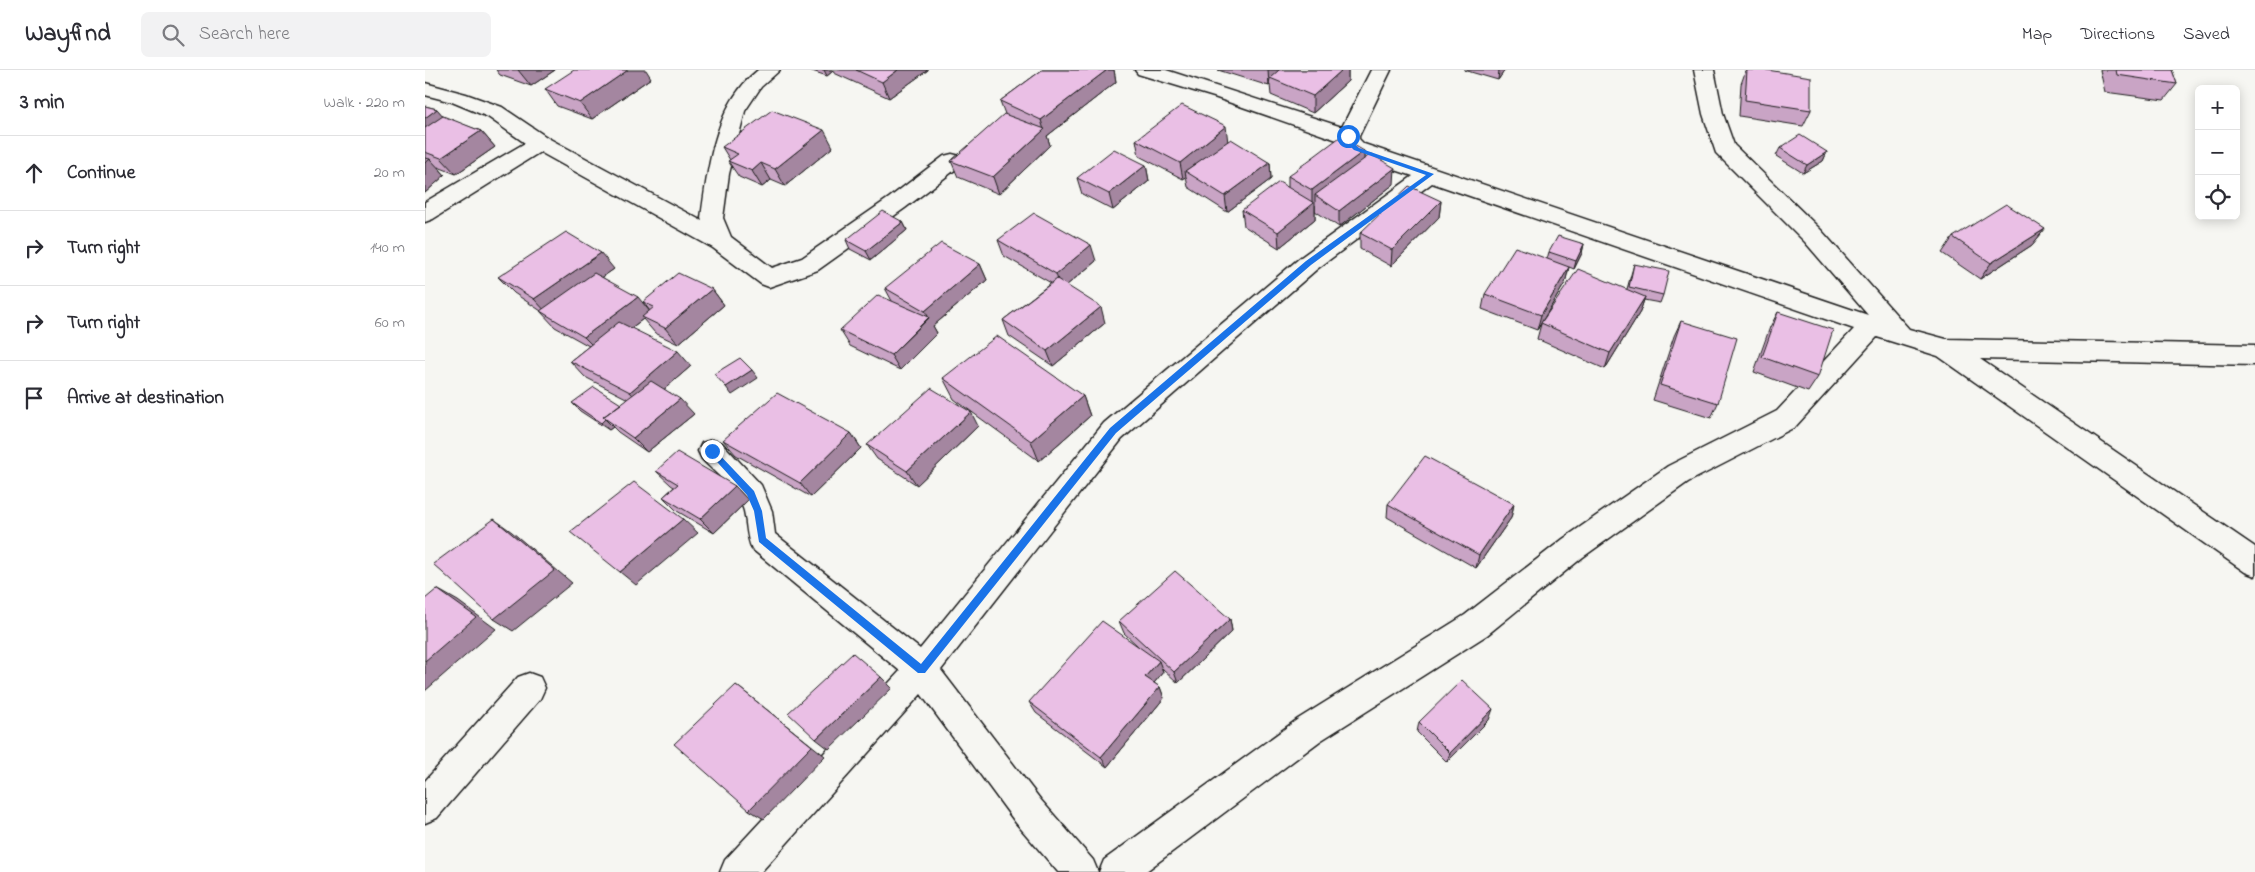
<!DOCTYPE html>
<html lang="en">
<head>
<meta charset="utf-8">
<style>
  :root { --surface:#fff; --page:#f2f2f3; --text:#2b2b33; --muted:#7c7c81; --line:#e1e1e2 }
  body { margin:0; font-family:"Indie Flower",sans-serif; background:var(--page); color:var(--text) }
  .controls { position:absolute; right:15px; top:15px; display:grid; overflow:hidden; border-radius:8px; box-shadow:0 2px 12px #0003 }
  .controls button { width:45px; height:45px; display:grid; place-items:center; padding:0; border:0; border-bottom:1px solid var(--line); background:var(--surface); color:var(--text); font:25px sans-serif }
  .stop { position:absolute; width:15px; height:15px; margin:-11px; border:4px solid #1a73e8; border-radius:50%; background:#fff }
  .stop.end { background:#1a73e8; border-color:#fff; box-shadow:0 1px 5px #0008 }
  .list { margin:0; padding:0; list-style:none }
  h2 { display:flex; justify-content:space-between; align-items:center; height:65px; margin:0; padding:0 20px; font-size:21px }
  h2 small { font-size:16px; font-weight:400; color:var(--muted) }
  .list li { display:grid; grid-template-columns:32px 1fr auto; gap:15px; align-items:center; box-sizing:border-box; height:75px; padding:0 20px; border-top:1px solid var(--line) }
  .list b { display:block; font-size:19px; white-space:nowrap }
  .list em { font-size:16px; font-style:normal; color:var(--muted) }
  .icon { flex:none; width:28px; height:28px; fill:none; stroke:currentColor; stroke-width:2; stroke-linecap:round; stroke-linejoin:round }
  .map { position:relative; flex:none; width:1830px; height:802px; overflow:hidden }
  header { display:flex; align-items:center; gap:30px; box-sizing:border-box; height:70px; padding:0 25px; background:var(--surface); border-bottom:1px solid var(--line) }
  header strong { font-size:24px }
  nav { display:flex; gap:28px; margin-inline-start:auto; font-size:18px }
  .search { width:350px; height:45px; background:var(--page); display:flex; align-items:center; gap:12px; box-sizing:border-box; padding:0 18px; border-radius:8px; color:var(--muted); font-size:19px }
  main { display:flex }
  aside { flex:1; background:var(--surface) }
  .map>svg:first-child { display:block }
</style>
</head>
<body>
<header>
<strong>Wayfind</strong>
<div class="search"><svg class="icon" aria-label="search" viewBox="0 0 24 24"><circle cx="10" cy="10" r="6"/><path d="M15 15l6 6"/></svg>Search here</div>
<nav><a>Map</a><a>Directions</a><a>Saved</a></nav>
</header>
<main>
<aside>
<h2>3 min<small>Walk · 220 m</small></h2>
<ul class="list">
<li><svg class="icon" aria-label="ahead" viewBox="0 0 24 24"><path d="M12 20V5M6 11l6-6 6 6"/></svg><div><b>Continue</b></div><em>20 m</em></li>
<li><svg class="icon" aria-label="right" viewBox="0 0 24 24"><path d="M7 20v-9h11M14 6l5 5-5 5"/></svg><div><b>Turn right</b></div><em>140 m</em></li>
<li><svg class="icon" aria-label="right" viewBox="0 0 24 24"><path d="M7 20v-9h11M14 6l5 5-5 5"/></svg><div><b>Turn right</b></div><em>60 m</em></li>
<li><svg class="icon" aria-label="arrive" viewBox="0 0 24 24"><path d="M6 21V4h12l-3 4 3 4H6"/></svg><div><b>Arrive at destination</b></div></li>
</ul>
</aside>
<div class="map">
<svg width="1830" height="802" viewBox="0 0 1830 802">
  <rect width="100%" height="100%" fill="#f6f6f2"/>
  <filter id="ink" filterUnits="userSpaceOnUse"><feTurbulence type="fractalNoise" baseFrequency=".02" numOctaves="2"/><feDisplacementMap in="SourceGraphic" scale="10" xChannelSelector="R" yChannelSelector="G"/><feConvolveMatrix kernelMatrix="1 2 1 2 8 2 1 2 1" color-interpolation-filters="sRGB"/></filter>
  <g filter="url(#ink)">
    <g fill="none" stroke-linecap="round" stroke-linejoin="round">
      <defs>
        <path id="minor" d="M333 0H355L336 17 320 41 304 104 298 148 306 167 347 198 377 188 464 128 519 86 527 84 535 86 538 91 535 96 480 138 393 200 344 217 336 214 288 178 115 82 8 149 0 152V132L100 73 63 47 27 32 0 25V13L41 24 77 37 123 68 277 151 276 148C283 97 290 34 333 0Z
          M710 0H741L917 57 946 0H966L934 66V69L939 74 1443 245 1380 172 1291 83 1278 44 1269 0H1289L1298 44 1309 75 1396 160 1484 259 1521 269 1830 275V295L1555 289 1830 477V506L1820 502 1513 286 1452 267 1370 357 1263 412 1158 487 1062 565 895 671 720 802H674L679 790 873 649 1040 545 1138 469 1243 396 1352 341 1429 259 1007 113 892 199 697 369 516 600 615 729 668 790 673 802H633L591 753 496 624 336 802H295L300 790 475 601 327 479C321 466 322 454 319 441 314 421 291 404 277 389L273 381 277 373 287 370 297 373 336 415 347 441 350 464 495 579 679 353 876 187 988 106 923 84 912 70 789 27 713 4Z
          M104 603 115 607 120 618 115 629 12 748 0 753V711L93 607Z"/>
      </defs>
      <use href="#minor" stroke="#1c1c1c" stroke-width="3"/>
      <use href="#minor" fill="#f6f6f2" fill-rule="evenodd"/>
    </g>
    <path fill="#c9a4c5" stroke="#1c1c1c" d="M71 0H130L106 16 75 5Z
      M384 0H503L464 28 409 3 408 1 402 6Z
      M617 0H689L691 12 622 66 625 75 574 124 533 107 526 91 580 44 575 31Z
      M793 0H923V11L888 43 846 25 845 15 844 16Z
      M1039 0H1080L1073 10Z
      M1321 0H1342L1386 40 1378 56 1314 46 1316 14Z
      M1675 0H1747L1752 14 1739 30 1680 22Z
      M226 8 167 49 132 36 120 19Z
      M0 36 12 39 18 47 56 61 70 77 31 104 13 97 20 105 0 123Z
      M711 70 803 72 845 93 846 109 802 142 763 117 761 107 758 109 714 86Z
      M297 77H408L360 116 346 110 337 117 314 107 303 91 305 90Z
      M1355 78 1402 82 1398 91 1378 103 1351 86Z
      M939 81V89L969 114 914 157 890 141V135V149L854 178 819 156 817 140 863 117V106Z
      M721 95 724 111 688 140 657 124 652 108Z
      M1016 131 1014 147 966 196 935 179V163Z
      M478 152 482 160 446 190 425 179 421 170Z
      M1620 159 1607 175 1555 209 1517 183 1528 167Z
      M573 170 671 191 642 215 680 253 628 296 584 266 578 250 626 213 579 186Z
      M1159 174 1157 183 1149 199 1144 197 1140 213 1118 250 1202 219 1209 194 1238 225 1235 233 1219 230 1215 242 1180 299 1112 269 1116 254 1112 260 1057 239 1060 224 1122 189 1124 182Z
      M555 194 562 210 508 256 512 263 475 300 425 276 415 260 467 231 460 218Z
      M189 199 177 207 225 241 218 232 287 219 299 235 253 274 230 263 218 249 206 258 266 296 239 319 269 344 222 382 193 362 188 357 184 360 155 341 147 333 196 334 203 329 160 307 145 291 164 276 130 257 115 241H116L89 223 73 207Z
      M1353 242 1393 307 1383 322 1329 302 1345 257Z
      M1256 251 1293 333 1286 348 1228 330 1249 266Z
      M518 308 658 326 665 346 614 391 529 329Z
      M553 356 492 415 452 389 442 375Z
      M426 363 436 378 386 427 311 385 298 370Z
      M231 401 310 416 323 430 289 463 252 441 238 427 249 417 246 415Z
      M963 434H1089L1086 448 1051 498 962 447Z
      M805 549 807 561 753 613 737 598 738 602 729 613 735 617 739 628 682 697 611 643 604 632 714 577 699 563 694 551Z
      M1064 650 1022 692 992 662 994 652Z"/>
    <path fill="#a486a0" stroke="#1c1c1c" d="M93 0H130L106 16Z
      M203 0H221L226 8 167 49 155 33Z
      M399 0H407L408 1 402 6Z
      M473 0H503L464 28 457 12Z
      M682 0H689L691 12 622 66 625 75 574 124 568 107 619 60 616 50Z
      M843 0H858L845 8 844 16Z
      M917 0H923V11L888 43V26Z
      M1074 0H1080L1073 10Z
      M12 39 27 56 0 75V48Z
      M801 56 803 73 760 101 761 107 758 109 755 93Z
      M399 60 408 77 360 116 350 99Z
      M56 61 70 77 31 104 16 88Z
      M939 81V97L890 125V149L854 178 853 162 887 134V120Z
      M1402 82 1398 91 1378 103 1382 95Z
      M5 89 20 105 0 123V93Z
      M336 93 346 110 337 117 327 101Z
      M845 93 846 109 802 142 800 126Z
      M721 95 724 111 688 140 684 124Z
      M970 98 969 114 914 157V141Z
      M1016 131 1014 147 966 196 967 180Z
      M478 152 482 160 446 190 441 181Z
      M1620 159 1607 175 1555 209 1566 193Z
      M1159 174 1157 183 1149 199 1151 191Z
      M666 175 671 191 636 220 631 204Z
      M176 183 189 199 124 245 109 229Z
      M555 194 562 210 508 256 512 263 475 300 466 285 504 248 500 241Z
      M1144 197 1140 213 1112 260 1116 245Z
      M287 219 299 235 253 274 240 258Z
      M213 227 226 243 174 282 159 267Z
      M1220 227 1215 242 1180 299 1185 283Z
      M676 237 680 253 628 296 622 281Z
      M253 281 266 296 219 337 205 322Z
      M327 300 333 308 307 325 301 317Z
      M658 326 665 346 614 391 606 371Z
      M255 329 269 344 222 382 208 368Z
      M546 342 553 356 492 415 482 401Z
      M180 349 188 357 184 360 176 353Z
      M426 363 436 378 386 427 375 413Z
      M310 416 323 430 289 463 275 449Z
      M1089 434 1086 448 1051 498 1054 485Z
      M69 449 87 462 147 513 88 561 69 549Z
      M258 449 273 463 211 515 195 502Z
      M12 519 33 531 71 559 0 621V591Z
      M805 549 807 561 753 613 749 602Z
      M734 591 738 602 725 618 720 607Z
      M456 607 467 618 404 679 391 669Z
      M311 615 400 686 339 749 324 740Z
      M735 617 739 628 682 697 676 687Z
      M1068 639 1064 650 1022 692 1025 683Z"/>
    <path fill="#eabfe5" stroke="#1c1c1c" d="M149 0H203L155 33 120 19Z
      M431 0H473L457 12Z
      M617 0H682L616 50 575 31Z
      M854 0H917L888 26 845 8Z
      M1322 0H1342L1386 7V40L1320 30Z
      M1691 0H1747L1752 14 1692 5Z
      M757 35 801 56 755 93 711 70Z
      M0 36 12 39 0 48Z
      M347 40 399 60 350 99 336 93 327 101 303 91 313 84 297 77Z
      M579 44 620 59 568 107 526 91Z
      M18 46 56 61 16 88 0 82V58Z
      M1375 65 1402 82 1382 95 1355 78Z
      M915 67 939 81 887 120 863 106Z
      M806 69 845 93 800 126 760 101Z
      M689 79 721 95 684 124 652 108Z
      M946 84 970 98 914 141 890 125Z
      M0 88 5 89 0 93Z
      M854 112 889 133 853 162 817 140Z
      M984 116 1016 131 967 180 935 163Z
      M1581 134 1620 159 1566 193 1528 167Z
      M458 141 478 152 441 181 421 170Z
      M609 143 666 175 631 204 573 170Z
      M141 162 176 183 109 229 73 207Z
      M1133 166 1159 174 1151 191 1124 182Z
      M516 173 555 194 500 241 460 218Z
      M1090 177 1144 197 1116 245 1060 224Z
      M1209 194 1244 201 1238 225 1204 217Z
      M1153 199 1220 227 1185 283 1116 253Z
      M169 203 213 227 159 267 115 241Z
      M253 203 287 219 240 258 217 247 229 237 218 232Z
      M632 209 676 237 622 281 578 250Z
      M453 225 504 247 466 285 415 260Z
      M1353 242 1408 260 1393 307 1337 287Z
      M1256 251 1312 268 1293 333 1235 315Z
      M194 252 253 281 205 322 145 291Z
      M572 266 658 326 606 371 518 308Z
      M315 288 327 300 301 317 289 304Z
      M226 311 255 329 208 368 178 347Z
      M169 317 196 334 178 347 180 349 176 353 147 333Z
      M506 318 546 342 482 401 442 375Z
      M352 323 426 363 375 413 298 370Z
      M252 382 310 416 275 449 238 427 253 414 231 401Z
      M1000 386 1089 434 1054 485 963 434Z
      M209 412 258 449 195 502 145 462Z
      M69 449 130 500 69 549 8 494Z
      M750 501 805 549 749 602 694 551Z
      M12 519 51 547 0 591V529Z
      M677 551 734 591 720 607 735 617 676 687 604 632Z
      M428 583 456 607 391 669 363 643Z
      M1037 610 1068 639 1025 683 994 652Z
      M311 615 387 676 324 740 249 674Z"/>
  </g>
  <path fill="#1a73e8" d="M921 64H925L926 71 934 78 1009 104 886 195 691 363 500 603H493L334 472 329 441 322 425 284 383V379H289L329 421 337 441 341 468 496 594 685 358 881 191 1001 105 929 80 920 71Z"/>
</svg>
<div class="controls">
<button>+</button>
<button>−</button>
<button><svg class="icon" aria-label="locate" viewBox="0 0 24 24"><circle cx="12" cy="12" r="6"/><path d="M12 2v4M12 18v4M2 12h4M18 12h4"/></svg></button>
</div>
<div class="stop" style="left:923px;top:66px"></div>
<div class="stop end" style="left:287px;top:381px"></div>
</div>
</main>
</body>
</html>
